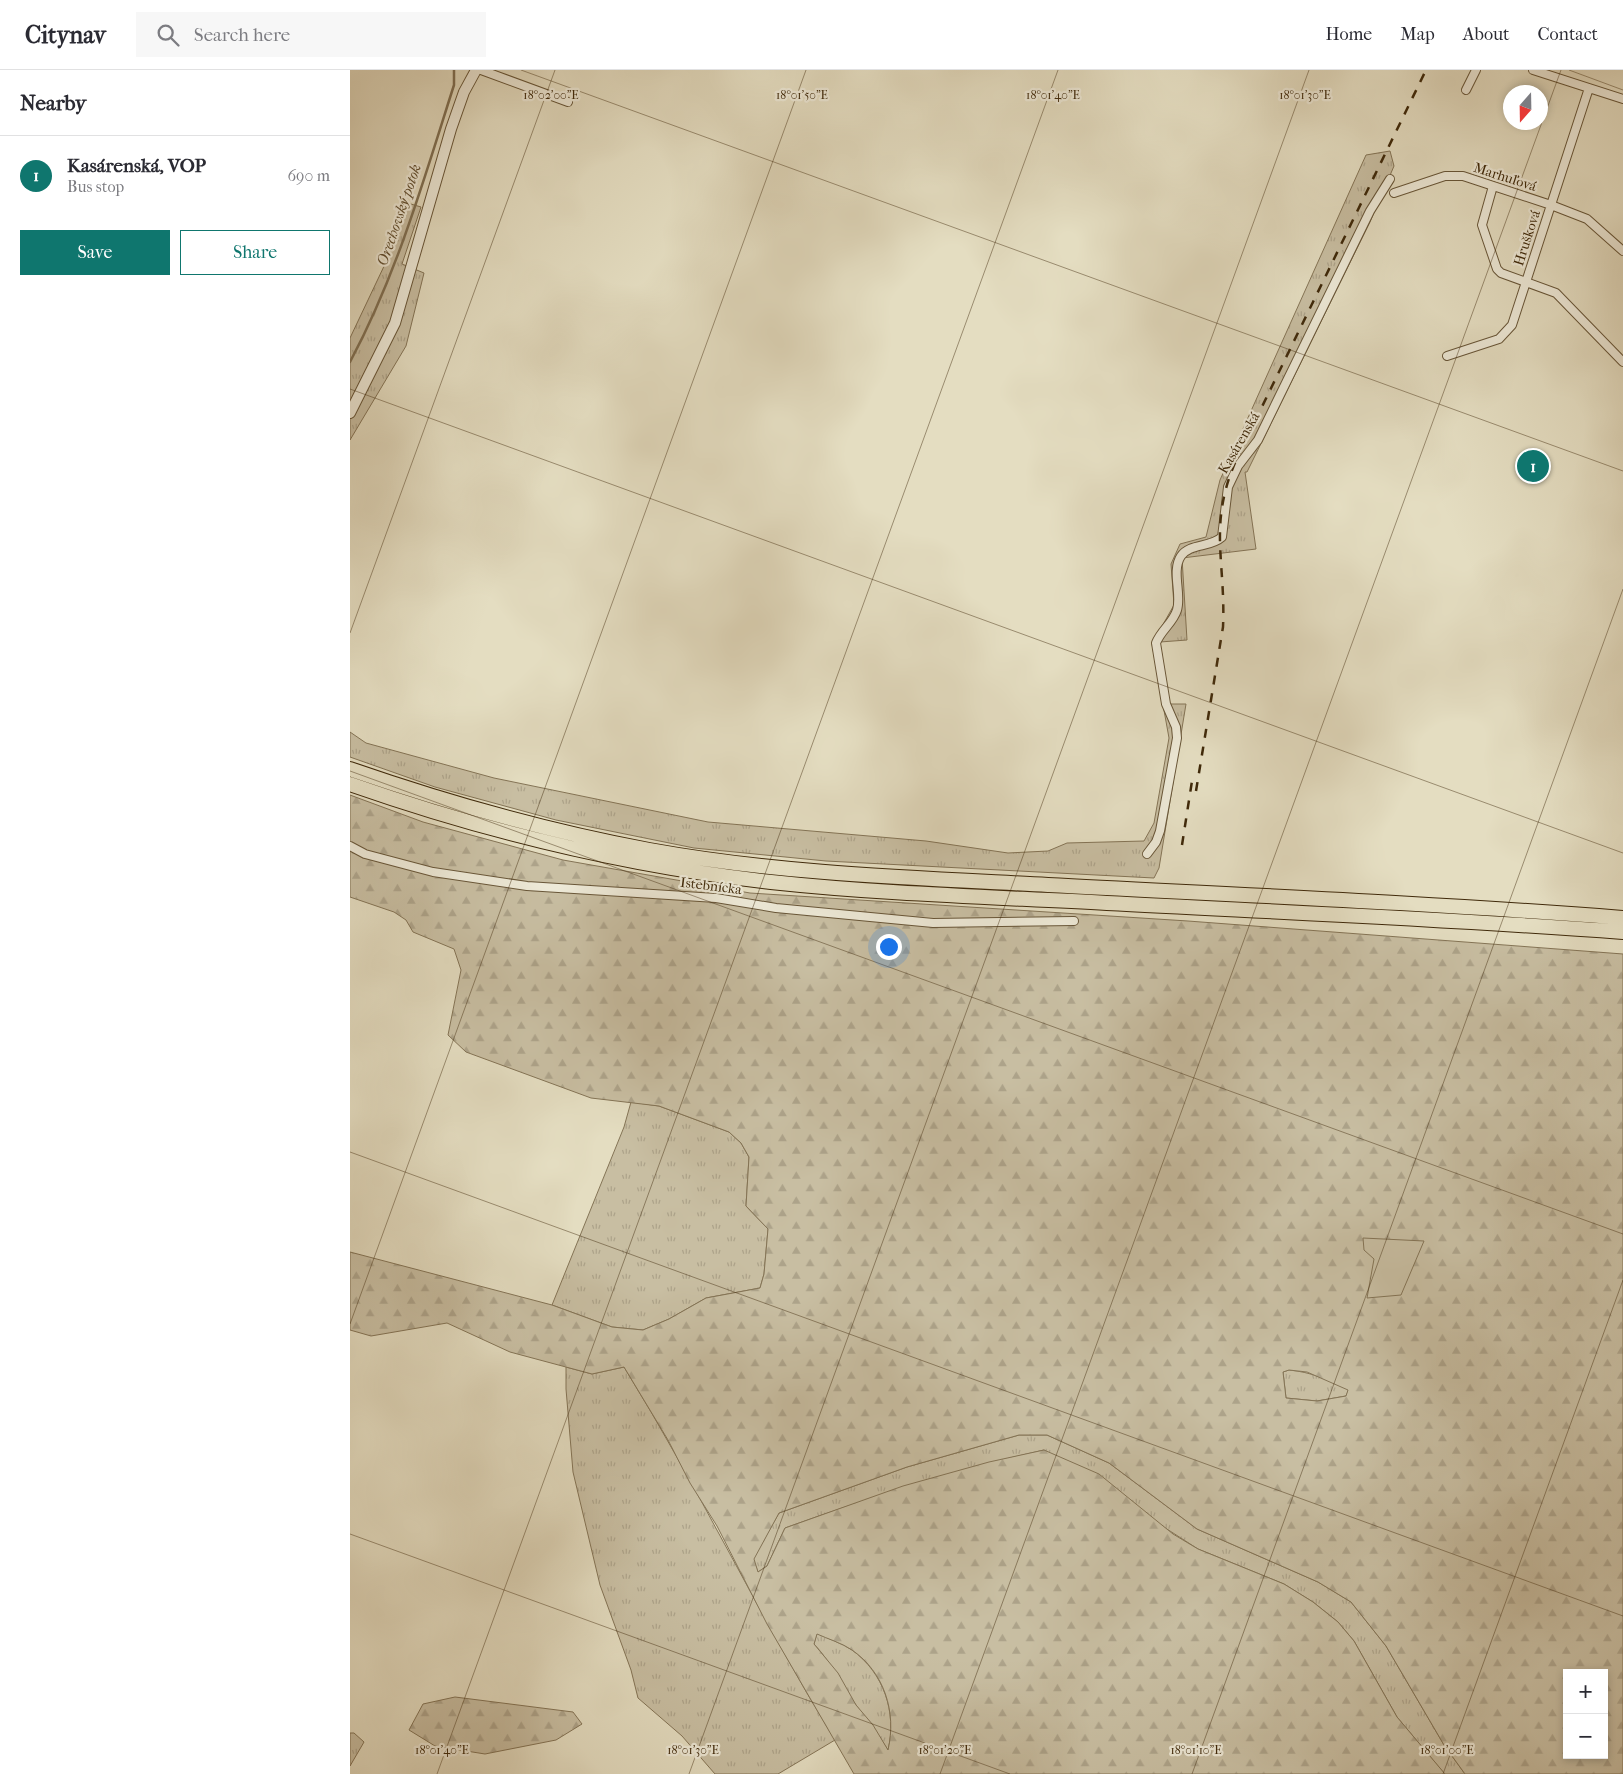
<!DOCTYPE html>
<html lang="en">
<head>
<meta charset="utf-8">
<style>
  :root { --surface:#fff; --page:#f7f7f7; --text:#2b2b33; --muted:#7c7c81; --line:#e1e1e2; --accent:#0f766e }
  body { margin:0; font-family:"IM FELL French Canon",serif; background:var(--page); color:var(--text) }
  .controls { position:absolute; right:15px; bottom:15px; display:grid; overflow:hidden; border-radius:0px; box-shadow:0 2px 8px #0003 }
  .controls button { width:45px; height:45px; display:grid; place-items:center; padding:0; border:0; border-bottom:1px solid var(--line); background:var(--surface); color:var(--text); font:25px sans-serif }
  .compass { position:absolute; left:1153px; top:15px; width:45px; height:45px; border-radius:50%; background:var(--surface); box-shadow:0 2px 8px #0003; rotate:200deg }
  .you { position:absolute; left:538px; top:876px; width:18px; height:18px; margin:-12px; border:4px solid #fff; border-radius:50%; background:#1a73e8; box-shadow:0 0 0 8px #1a73e833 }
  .badge { display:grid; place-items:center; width:32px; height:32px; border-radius:50%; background:var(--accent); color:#fff; font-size:16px; font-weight:700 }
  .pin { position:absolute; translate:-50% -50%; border:2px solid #fff; box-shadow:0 1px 5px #0006 }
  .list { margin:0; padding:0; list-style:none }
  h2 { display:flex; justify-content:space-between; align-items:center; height:65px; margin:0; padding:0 20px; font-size:21px }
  h2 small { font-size:16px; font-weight:400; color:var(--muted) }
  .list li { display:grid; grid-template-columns:32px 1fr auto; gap:15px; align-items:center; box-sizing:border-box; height:80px; padding:0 20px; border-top:1px solid var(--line) }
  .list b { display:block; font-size:19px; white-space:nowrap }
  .list p { margin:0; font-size:16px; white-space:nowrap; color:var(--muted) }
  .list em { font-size:16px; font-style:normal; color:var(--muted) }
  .actions { display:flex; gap:10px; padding:15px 20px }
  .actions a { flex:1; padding:11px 0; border:1px solid var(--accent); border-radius:0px; text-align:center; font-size:18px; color:var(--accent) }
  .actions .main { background:var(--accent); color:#fff }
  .icon { flex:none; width:28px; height:28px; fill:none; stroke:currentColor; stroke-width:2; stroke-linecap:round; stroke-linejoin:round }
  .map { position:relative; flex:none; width:1273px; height:1704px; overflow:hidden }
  header { display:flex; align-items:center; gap:30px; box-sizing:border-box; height:70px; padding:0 25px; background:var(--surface); border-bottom:1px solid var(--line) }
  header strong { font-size:24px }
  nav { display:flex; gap:28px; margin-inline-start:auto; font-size:18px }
  .search { width:350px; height:45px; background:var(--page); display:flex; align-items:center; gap:12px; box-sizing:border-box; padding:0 18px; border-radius:0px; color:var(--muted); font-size:19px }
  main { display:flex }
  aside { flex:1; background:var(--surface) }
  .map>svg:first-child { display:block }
</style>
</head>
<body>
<header>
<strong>Citynav</strong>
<div class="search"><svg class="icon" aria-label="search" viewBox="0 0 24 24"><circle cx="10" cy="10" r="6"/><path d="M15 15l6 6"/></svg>Search here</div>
<nav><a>Home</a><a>Map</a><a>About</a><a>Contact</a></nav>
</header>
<main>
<aside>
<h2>Nearby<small></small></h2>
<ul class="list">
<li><span class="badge">1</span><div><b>Kasárenská, VOP</b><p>Bus stop</p></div><em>690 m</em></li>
</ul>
<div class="actions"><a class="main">Save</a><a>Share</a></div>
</aside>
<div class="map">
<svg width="1273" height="1704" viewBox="0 0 1273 1704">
  <defs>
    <pattern id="grass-tufts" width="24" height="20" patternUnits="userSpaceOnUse" patternTransform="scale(1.25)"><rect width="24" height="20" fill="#c8bea2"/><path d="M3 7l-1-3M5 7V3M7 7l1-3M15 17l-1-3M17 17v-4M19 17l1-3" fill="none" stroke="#ada38a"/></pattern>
    <pattern id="forest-firs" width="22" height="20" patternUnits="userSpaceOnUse" patternTransform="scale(1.25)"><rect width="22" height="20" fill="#c8bea2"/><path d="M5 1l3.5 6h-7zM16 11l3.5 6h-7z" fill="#ada38a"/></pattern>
  </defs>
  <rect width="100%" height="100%" fill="#e4ddc1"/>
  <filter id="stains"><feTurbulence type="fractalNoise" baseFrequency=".004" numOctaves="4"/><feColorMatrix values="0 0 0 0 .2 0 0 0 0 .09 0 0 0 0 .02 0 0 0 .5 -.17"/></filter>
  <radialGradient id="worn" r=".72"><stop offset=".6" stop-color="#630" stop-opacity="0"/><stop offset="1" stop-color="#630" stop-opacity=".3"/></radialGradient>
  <path fill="url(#grass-tufts)" stroke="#847456" d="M1040 81 1044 96 1020 152 897 402H895L906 479 832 488 837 570 810 572 819 634H836L809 798 804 808 476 791 344 778 206 750 85 717 0 687V662L16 673 144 708 358 752 576 771 658 783 698 781 717 773 794 771 804 753 819 668 802 574 824 535 821 494 830 474 856 467 870 410 1016 85Z
    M54 132 71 137 52 194 74 203 56 276 0 370V268L36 192Z
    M281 1032 309 1036 379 1062 391 1073 399 1087 396 1136 418 1159 414 1204 410 1218 356 1228 319 1249 293 1260 262 1257 202 1235 274 1057Z
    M216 1297 242 1304 274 1297C349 1418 410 1548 485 1670L428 1704H365L332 1666 288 1628 281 1600 250 1515 223 1402 216 1319Z
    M939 1300C961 1302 979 1310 999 1319L996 1326 967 1331 936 1328 933 1302Z
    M669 1365H697L759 1393 847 1459 968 1512 1001 1532 1036 1576 1094 1675 1115 1704H1095L1093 1702 1047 1647 1004 1571 988 1552 963 1532 934 1514 848 1479 694 1380C603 1400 522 1427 435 1458L417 1496 408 1502 403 1489 429 1443 557 1397Z
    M467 1563C478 1569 492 1573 502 1580 534 1603 547 1643 538 1680 528 1664 517 1650 506 1635 491 1615 482 1593 464 1574Z
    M0 1663H4L14 1672 0 1696Z"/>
  <path fill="url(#forest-firs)" stroke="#847456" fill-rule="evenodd" d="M0 725 73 752 213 790 400 823 838 851 1273 884V1704H1115L1094 1675 1036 1576 1001 1532 968 1512 847 1459 759 1393 697 1365H669L557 1397 429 1443 404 1489 408 1502 417 1496 435 1458 553 1416 639 1392 694 1380 749 1404 823 1464 848 1479 934 1514 963 1532 988 1552 1004 1571 1047 1647 1095 1704H504L417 1554 367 1456 340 1413 318 1370 274 1297 242 1304 160 1282 97 1253 21 1266 0 1260V1182L202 1235 262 1257 293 1260 319 1249 356 1228 410 1218 414 1204 418 1159 396 1136 399 1087 391 1073 379 1062 309 1036 241 1028 116 982 98 965 111 900 104 879 63 862 56 850 44 842 0 827ZM939 1300 957 1302 998 1320 996 1326 967 1331 936 1328 933 1302ZM467 1564C478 1569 492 1573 502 1580 534 1602 547 1642 538 1680L523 1655 506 1635 488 1603 464 1574ZM1217 1603H1254V1685H1217Z
    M105 1627 223 1642 232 1654 206 1670 135 1684 85 1676 59 1660 73 1634Z"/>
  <path fill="#c8bea2" stroke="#847456" d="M1013 1168 1074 1171 1051 1225 1017 1228 1024 1189 1014 1180Z"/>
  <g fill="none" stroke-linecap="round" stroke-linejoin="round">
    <path stroke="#807053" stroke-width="2.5" d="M0 292C47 204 74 109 104 15V0"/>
    <defs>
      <path id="minor" d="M131 0 218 32
        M1183 0 1273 29
        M1116 20 1126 0
        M1143 116 1132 155 1147 199 1151 203 1206 223 1273 292
        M1044 123 1095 106H1113L1201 135 1237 149 1273 181
        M1097 286 1149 269 1162 255 1239 18
        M0 776 15 784 83 802 177 816 366 828 426 838 583 853 724 851
        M797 784 806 772 810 761 827 668 826 657 816 634 806 573C811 560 823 553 827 540 832 524 821 501 831 486 840 473 860 478 872 467L878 417 888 396 908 370 1020 141 1040 109"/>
      <path id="tertiary" d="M0 343 45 253 101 59 114 22 126 0"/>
      <path id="motorway" d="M0 699C98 733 197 761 299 780 431 804 565 808 698 815 890 825 1082 833 1273 848
        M0 714C137 762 277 796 421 812 532 824 645 827 757 833 929 842 1101 849 1273 862"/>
    </defs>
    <use href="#minor" stroke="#685638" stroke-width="10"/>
    <use href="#tertiary" stroke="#685638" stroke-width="12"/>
    <use href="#motorway" stroke="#3f290a" stroke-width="16"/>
    <use href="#minor" stroke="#ede9d7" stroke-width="8"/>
    <use href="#tertiary" stroke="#ede9d7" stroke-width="10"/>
    <use href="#motorway" stroke="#e4ddc1" stroke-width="14"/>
    <path stroke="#3f290a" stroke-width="2.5" stroke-dasharray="9 9" stroke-linecap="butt" d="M846 721 873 557C876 490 857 453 888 386L1076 0
      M832 775 842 711"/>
  </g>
  <path fill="none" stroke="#3f290a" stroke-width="1" stroke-opacity="0.45" d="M171 0 1273 401M1219 0 1273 20M0 319 1273 783M0 563 205 0M0 701 1273 1164M0 1082 1273 1546M0 1254 456 0M0 1464 660 1704M87 1704 708 0M339 1704 959 0M590 1704 1211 0M842 1704 1273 519M1093 1704 1273 1210"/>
  <g text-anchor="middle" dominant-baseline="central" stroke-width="4.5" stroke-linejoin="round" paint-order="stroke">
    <g font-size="14" fill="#3f290a" stroke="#ede9d7">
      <text transform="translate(1155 107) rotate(18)">Marhuľová</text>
      <text transform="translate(1177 168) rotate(-72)">Hrušková</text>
      <text transform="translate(889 373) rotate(-60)">Kasárenská</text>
      <text transform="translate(361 816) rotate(7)">Istebnícka</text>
    </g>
    <g font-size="15" font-style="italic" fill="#604d2e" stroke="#ede9d7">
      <text transform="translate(49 145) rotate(-71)">Orechovský potok</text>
    </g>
  </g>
  <g font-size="12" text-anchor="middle" fill="#3f290a" stroke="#ede9d7" stroke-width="4.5" stroke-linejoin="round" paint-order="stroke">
    <text x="703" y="29">18°01'40"E</text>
    <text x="955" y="29">18°01'30"E</text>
    <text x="201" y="29">18°02'00"E</text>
    <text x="452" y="29">18°01'50"E</text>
    <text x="92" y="1684">18°01'40"E</text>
    <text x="343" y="1684">18°01'30"E</text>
    <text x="595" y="1684">18°01'20"E</text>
    <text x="846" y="1684">18°01'10"E</text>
    <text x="1097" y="1684">18°01'00"E</text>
  </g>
  <rect width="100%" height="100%" filter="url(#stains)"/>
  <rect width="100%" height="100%" fill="url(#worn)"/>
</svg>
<div class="controls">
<button>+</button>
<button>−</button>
</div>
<svg class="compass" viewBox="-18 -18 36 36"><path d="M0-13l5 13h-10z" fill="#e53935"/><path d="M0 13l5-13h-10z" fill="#7c7c81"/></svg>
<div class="you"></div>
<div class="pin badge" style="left:1183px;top:396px">1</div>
</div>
</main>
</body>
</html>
